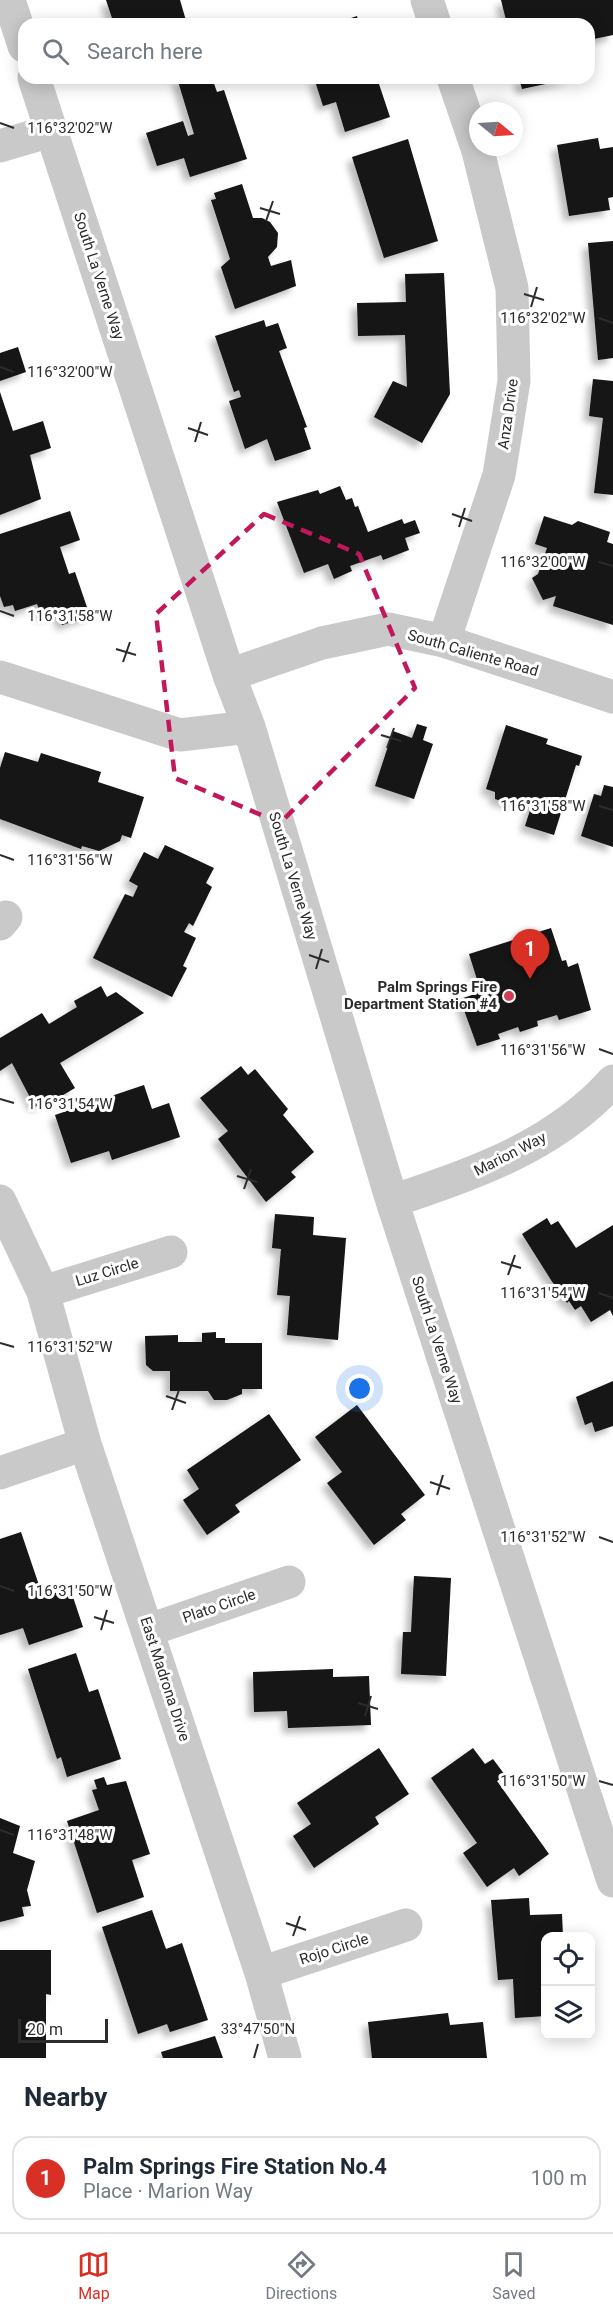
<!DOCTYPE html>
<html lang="en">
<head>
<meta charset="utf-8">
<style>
  :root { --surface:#fff; --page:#f6f6f7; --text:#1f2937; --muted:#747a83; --line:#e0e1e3; --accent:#d93025 }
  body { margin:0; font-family:Roboto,sans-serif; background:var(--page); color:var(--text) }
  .controls { position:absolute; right:18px; bottom:18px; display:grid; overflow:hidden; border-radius:12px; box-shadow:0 3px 15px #0003 }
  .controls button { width:54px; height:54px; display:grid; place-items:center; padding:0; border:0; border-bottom:2px solid var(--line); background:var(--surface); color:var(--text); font:30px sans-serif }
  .compass { position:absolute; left:469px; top:102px; width:54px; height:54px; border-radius:50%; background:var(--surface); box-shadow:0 3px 15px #0003; rotate:108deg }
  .scale { position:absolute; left:18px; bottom:15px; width:90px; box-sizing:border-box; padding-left:6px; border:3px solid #2c2c2c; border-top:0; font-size:16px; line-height:21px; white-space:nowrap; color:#2c2c2c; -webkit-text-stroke:4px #fff; paint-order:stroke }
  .you { position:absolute; left:360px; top:1389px; width:21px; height:21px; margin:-15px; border:4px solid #fff; border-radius:50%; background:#1a73e8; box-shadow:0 0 0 9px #1a73e833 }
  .badge { display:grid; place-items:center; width:39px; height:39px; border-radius:50%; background:var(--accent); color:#fff; font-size:20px; font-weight:700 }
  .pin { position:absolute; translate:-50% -50px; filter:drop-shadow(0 2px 3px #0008) }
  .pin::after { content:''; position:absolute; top:32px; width:21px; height:18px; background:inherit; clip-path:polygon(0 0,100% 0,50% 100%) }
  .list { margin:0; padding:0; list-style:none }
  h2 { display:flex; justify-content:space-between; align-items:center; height:78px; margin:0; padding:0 24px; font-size:26px }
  h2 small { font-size:20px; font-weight:400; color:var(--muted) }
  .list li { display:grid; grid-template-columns:39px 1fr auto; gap:18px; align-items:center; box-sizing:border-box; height:84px; margin:0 12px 12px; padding:0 12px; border:2px solid var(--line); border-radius:18px }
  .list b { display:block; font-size:22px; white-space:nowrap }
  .list p { margin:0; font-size:20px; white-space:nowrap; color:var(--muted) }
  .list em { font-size:20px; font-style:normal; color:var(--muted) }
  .icon { flex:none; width:33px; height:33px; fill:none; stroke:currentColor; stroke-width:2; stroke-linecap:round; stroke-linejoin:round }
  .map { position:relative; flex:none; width:613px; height:2058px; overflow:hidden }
  .search { position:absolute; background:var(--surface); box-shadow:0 3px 15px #0003; left:18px; right:18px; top:18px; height:66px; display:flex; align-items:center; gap:15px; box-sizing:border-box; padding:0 21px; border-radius:18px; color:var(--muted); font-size:22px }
  .sheet { height:174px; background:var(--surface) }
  nav { display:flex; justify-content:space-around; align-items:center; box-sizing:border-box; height:84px; border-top:2px solid var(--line); background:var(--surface); font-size:16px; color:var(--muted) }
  nav a { display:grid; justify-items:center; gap:3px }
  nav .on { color:var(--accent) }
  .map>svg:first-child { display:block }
</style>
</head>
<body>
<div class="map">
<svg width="613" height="2058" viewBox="0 0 613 2058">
  <defs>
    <filter id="shadow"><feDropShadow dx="-5.5" dy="5.5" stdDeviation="3" flood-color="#0004"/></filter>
  </defs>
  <rect width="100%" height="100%" fill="#fff"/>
  <path fill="#131313" filter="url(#shadow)" d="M106 0H180L187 24H114Z
    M501 0H613V35L589 40V24H507Z
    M357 16 359 24H333Z
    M177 78H212L217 92 224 90 247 159 190 177 184 158 157 166 146 133 183 121 188 136 194 134Z
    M314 78H377L390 117 345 132 336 102 323 106Z
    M519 78H569V79L522 89Z
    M598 138 600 149 613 147V197L608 198 610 210 569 216 557 145Z
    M408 139 438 241 384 258 352 157Z
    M242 184 253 218H262L270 222 278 233 277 247 268 257 271 266 291 260 296 286 235 309 221 267 230 259 211 200 216 199 214 193Z
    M613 241V358L598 360 588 243Z
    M444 273 450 394 422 443 374 417 393 381 407 387 405 335 358 336 357 303 406 302 405 274Z
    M264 320 266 327 278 323 287 348 279 351 307 427 304 428 311 449 275 461 267 439 245 449 229 401 241 397 239 390 234 392 215 336Z
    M18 347 26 372 0 381V353Z
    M593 379 613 381V495L594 493 603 418 589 416Z
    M0 392 13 431 43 421 51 448 30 455 41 499 0 515Z
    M340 486 346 500 352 498 355 507 358 506 368 532 402 519 404 524 415 520 420 533 405 538 409 550 383 560 381 555 350 566 352 571 334 579 328 564 304 573 277 502 318 490 320 494Z
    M70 511 80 540 60 547 69 574 75 572 90 616 62 625 58 612 42 617 37 604 15 611 13 605 4 607 0 596V534Z
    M544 516 572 525 578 521 610 532 607 542 613 544V625L553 606 556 596 543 600 532 578 538 574 547 548 535 544Z
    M417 724 427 727 423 740 433 744 414 799 375 786 393 731 412 738Z
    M506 725 548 739 546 744 582 756 579 766 576 765 554 835 525 826 532 804 513 798 511 804 495 799V792L486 789Z
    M5 752 38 762 41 753 101 772 98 782 144 797 131 838 122 835 120 841 99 851 82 846 81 849 0 819V768Z
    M604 785 613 787V847L581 836 594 794 601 796Z
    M165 845 214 868 206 883 212 887 193 926 189 923 184 932 196 938 183 966 187 968 172 997 93 958 125 894 133 897 138 886 129 881 144 852 158 859Z
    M551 928 562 961 566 960 568 967 578 963 591 1010 559 1020 557 1015 537 1021 538 1026 520 1032 518 1027 498 1034 500 1039 477 1046 460 999 481 992 469 954Z
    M101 986 107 997 116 992 144 1013 60 1063 75 1088 53 1101 51 1097 35 1107 12 1063 0 1071V1038L42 1013 49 1024 77 1007 74 1001Z
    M241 1066 248 1075 255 1069 288 1109 283 1115 314 1152 291 1172 296 1177 266 1202 218 1139 228 1131 200 1098Z
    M144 1085 152 1109 169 1103 180 1137 112 1160 109 1151 71 1163 55 1115Z
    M275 1214 314 1217 313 1235 346 1238 338 1340 287 1335 290 1296 277 1295 281 1249 272 1248Z
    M547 1218 551 1225 558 1221 576 1248 613 1225V1316L610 1310 591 1322 581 1306 575 1310 569 1301 567 1303 551 1280 522 1234Z
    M216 1332V1338H225V1343H262V1389H242V1394L227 1400H214L208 1391H170V1371H153L146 1365 145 1336 178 1335V1342H202V1333Z
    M613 1381V1426L595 1432 592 1422 585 1425 576 1397Z
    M357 1405 425 1495 401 1514 406 1520 374 1545 327 1483 342 1472 315 1437Z
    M269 1414 301 1460 235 1505 240 1512 207 1535 183 1500 199 1489 187 1470Z
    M21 1532 43 1597 70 1588 83 1627 29 1645 23 1628 0 1635V1539Z
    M414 1576 451 1578 446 1676 401 1674 403 1632H411Z
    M76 1653 89 1692 98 1689 121 1759 67 1777 61 1757 57 1759 28 1669Z
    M333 1669V1677L369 1676 371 1725 288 1728 287 1711 254 1712 253 1672Z
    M379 1748 409 1794 375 1817 379 1824 314 1868 293 1836 311 1824 297 1803Z
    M473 1748 485 1764 493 1759 505 1775 497 1781 549 1854 519 1876 514 1868 487 1887 463 1853 477 1843 431 1778Z
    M104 1777 107 1785 126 1781 150 1854 132 1860 144 1897 97 1913 67 1821 99 1810 92 1790 97 1789 94 1780Z
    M0 1818 20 1826 13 1853 35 1861 27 1890 31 1906 22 1907 24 1916 0 1922Z
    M529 1898 530 1915 562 1914 563 1936H546V2016L515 2018 513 1979 498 1980 491 1900Z
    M152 1910 166 1949 182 1943 208 2020 170 2032 167 2024 138 2034 102 1927Z
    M0 1950H51V1995L46 1994V2058H0Z
    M448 2013 450 2025 483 2022 487 2058H372L368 2022Z
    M215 2036 223 2058H163L161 2052Z"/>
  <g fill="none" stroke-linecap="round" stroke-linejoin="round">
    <path stroke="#c9c9c9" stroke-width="33" d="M9 0 24 46
      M427 0 435 24
      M34 78 229 675 249 727 392 1201 613 1881
      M0 146 51 131
      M444 641 499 475 514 381 512 288 478 151 453 78
      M229 675 322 643 388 629 444 641 613 697
      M0 677 180 735 249 727
      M0 924 6 917
      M0 1201 43 1292 85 1444 261 1973 285 2058
      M392 1201C472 1175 555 1146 613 1081
      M43 1292 171 1252
      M0 1473 85 1444
      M149 1630 289 1582
      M261 1973 406 1925"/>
  </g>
  <path fill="none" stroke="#c2185b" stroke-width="4.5" stroke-dasharray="12 8" stroke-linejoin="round" d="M264 514 359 554 415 688 280 823 175 778 156 614Z"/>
  <path fill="none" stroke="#2c2c2c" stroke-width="2" d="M0 123 14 128M260 208 280 214M266 221 273 201M524 294 544 300M531 307 537 287M599 318 613 323M0 367 14 372M188 428 208 435M195 442 201 422M452 514 472 521M459 527 465 508M599 562 613 566M0 611 14 616M116 649 136 655M123 662 130 642M381 735 401 741M387 748 394 728M599 806 613 810M0 855 14 860M309 955 329 962M316 969 322 949M599 1049 613 1054M0 1099 14 1103M237 1176 257 1182M244 1189 251 1169M501 1262 521 1268M508 1275 515 1255M599 1293 613 1298M0 1343 14 1347M166 1396 186 1403M172 1410 179 1390M430 1482 450 1489M437 1495 443 1475M599 1537 613 1542M0 1586 14 1591M94 1617 114 1623M101 1630 107 1610M358 1703 378 1709M365 1716 371 1696M599 1781 613 1785M0 1830 14 1835M286 1923 306 1930M293 1936 300 1916M254 2058 258 2044"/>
  <circle fill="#d33d53" stroke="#fff" stroke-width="2" cx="509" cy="996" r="6"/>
  <g text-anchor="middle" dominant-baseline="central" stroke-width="6" stroke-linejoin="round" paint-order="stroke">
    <g font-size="15" fill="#2c2c2c" stroke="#fff">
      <text transform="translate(99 276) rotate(72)">South La Verne Way</text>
      <text transform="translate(508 414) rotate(-82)">Anza Drive</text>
      <text transform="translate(473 653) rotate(16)">South Caliente Road</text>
      <text transform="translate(293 876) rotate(73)">South La Verne Way</text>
      <text transform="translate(510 1154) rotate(-27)">Marion Way</text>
      <text transform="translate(107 1272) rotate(-17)">Luz Circle</text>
      <text transform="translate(437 1340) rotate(72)">South La Verne Way</text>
      <text transform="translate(219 1606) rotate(-19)">Plato Circle</text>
      <text transform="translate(165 1679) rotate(72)">East Madrona Drive</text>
      <text transform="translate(334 1949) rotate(-18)">Rojo Circle</text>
    </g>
    <g font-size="15" font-weight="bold" fill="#2c2c2c" stroke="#fff" text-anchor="end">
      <text x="497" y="987">Palm Springs Fire<tspan x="497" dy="17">Department Station #4</tspan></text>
    </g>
  </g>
  <g font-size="15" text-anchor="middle" fill="#2c2c2c" stroke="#fff" stroke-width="6" stroke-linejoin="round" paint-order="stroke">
    <text x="70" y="133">116°32'02"W</text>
    <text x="543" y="323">116°32'02"W</text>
    <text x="70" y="377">116°32'00"W</text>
    <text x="543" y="567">116°32'00"W</text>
    <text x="70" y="621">116°31'58"W</text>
    <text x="543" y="811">116°31'58"W</text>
    <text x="70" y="865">116°31'56"W</text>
    <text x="543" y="1055">116°31'56"W</text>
    <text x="70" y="1109">116°31'54"W</text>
    <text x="543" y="1298">116°31'54"W</text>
    <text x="70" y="1352">116°31'52"W</text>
    <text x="543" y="1542">116°31'52"W</text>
    <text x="70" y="1596">116°31'50"W</text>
    <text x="543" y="1786">116°31'50"W</text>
    <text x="70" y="1840">116°31'48"W</text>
    <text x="258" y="2034">33°47'50"N</text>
  </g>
</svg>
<div class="controls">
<button><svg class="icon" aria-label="locate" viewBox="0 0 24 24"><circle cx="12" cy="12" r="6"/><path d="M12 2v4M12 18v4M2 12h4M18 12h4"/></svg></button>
<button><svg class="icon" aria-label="layers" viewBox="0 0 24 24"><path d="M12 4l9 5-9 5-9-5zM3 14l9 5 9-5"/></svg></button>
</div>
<svg class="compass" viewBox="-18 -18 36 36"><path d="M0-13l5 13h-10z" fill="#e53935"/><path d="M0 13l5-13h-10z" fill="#747a83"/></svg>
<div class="scale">20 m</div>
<div class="you"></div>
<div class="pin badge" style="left:530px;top:979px">1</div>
<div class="search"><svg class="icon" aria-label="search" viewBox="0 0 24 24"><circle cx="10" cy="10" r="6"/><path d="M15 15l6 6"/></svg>Search here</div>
</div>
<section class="sheet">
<h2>Nearby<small></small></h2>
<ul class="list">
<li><span class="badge">1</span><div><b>Palm Springs Fire Station No.4</b><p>Place · Marion Way</p></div><em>100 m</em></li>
</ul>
</section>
<nav>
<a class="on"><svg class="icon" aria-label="map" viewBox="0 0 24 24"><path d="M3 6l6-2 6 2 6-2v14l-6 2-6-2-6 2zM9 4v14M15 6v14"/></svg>Map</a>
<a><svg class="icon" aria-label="directions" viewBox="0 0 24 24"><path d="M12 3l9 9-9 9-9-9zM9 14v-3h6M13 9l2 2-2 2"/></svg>Directions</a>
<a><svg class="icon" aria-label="saved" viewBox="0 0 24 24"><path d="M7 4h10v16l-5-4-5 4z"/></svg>Saved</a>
</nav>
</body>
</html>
